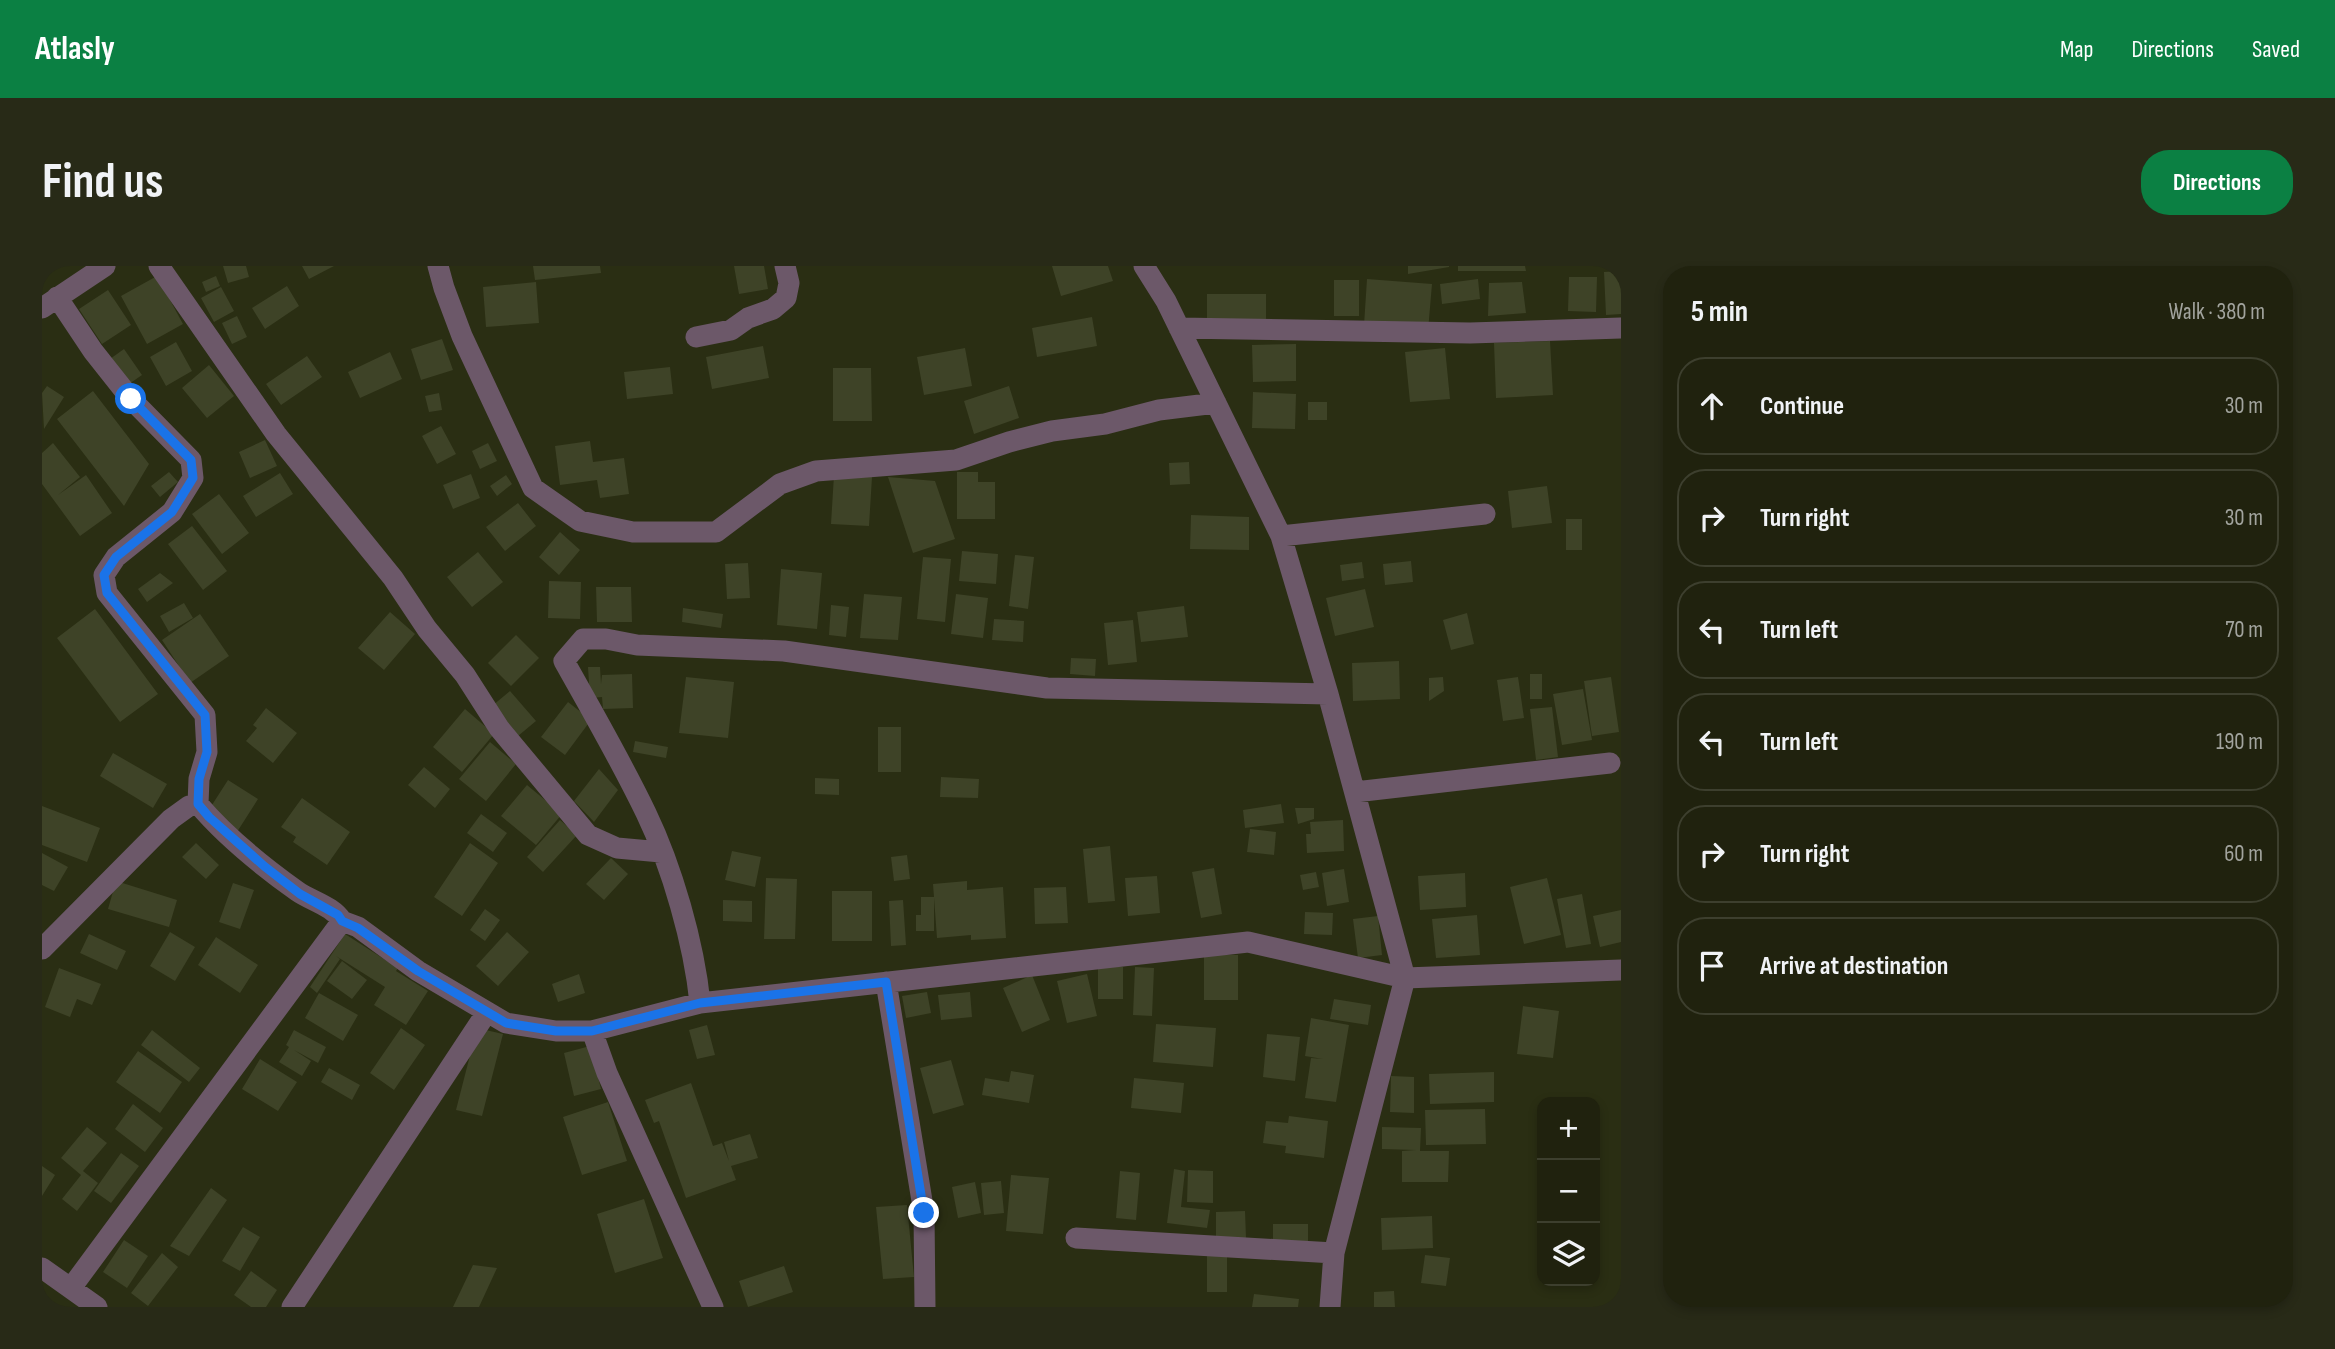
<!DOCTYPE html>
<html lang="en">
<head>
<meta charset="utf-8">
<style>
  :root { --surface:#20220e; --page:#282a17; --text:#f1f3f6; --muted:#a2a49e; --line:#3d3f2e; --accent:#0b8043 }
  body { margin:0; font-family:"Sofia Sans Condensed",sans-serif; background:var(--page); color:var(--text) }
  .controls { position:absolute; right:21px; bottom:21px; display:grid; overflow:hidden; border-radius:14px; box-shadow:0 4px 10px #0003 }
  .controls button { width:63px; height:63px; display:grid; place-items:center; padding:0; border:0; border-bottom:2px solid var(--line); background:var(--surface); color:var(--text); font:35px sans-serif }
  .stop { position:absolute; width:21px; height:21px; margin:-16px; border:5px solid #1a73e8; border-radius:50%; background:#fff }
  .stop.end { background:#1a73e8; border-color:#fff; box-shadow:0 2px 7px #0008 }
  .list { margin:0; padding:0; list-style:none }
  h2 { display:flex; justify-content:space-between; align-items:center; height:91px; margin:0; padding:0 28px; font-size:30px }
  h2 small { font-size:23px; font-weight:400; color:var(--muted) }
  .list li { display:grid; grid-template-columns:46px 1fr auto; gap:21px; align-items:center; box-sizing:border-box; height:98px; margin:0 14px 14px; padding:0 14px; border:2px solid var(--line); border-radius:28px }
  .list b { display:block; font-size:26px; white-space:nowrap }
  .list em { font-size:23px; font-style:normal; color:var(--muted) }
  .icon { flex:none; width:38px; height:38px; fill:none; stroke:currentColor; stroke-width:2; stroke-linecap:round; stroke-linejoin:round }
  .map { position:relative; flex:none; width:1579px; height:1041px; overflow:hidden; border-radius:28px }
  header { display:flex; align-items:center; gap:42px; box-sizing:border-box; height:98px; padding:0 35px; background:var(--accent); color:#fff }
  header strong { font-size:33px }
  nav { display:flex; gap:38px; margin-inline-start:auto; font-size:24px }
  .intro { display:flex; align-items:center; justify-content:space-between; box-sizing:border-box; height:168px; padding:0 42px }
  h1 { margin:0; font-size:49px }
  .button { padding:18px 32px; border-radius:28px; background:var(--accent); color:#fff; font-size:24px; font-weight:700 }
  main { display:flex; gap:42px; padding:0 42px }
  aside { flex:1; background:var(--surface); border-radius:28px; box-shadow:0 4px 10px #0003 }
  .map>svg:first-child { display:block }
</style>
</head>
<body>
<header>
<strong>Atlasly</strong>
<nav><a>Map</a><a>Directions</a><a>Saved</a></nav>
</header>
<div class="intro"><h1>Find us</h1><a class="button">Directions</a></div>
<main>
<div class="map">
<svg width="1579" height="1041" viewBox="0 0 1579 1041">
  <rect width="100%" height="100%" fill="#2a2e13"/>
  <path fill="#3e4327" d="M181 0H204L207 11 186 17Z
    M260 0H292L267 13Z
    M491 0H558L559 7 493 14Z
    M692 0H722L726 23 697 28Z
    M1010 0H1066L1071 15 1019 30Z
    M1366 0H1407V1L1366 8Z
    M1416 0H1483L1484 5H1416Z
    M1579 5V48L1564 49 1562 6Z
    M115 10 141 58 105 78 79 30Z
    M174 10 178 20 164 26 160 16Z
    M1527 11H1555L1554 46 1526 45Z
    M1325 13 1390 18 1386 65 1322 59Z
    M1436 13 1438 33 1400 38 1398 18Z
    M1292 14H1317V50H1292Z
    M494 16 497 57 444 61 441 21Z
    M1480 16 1484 47 1446 50 1447 17Z
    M245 20 257 40 223 63 210 42Z
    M179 21 192 45 172 56 159 32Z
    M66 24 89 59 60 78 37 43Z
    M1165 28H1224V55H1165Z
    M195 50 205 71 190 78 180 57Z
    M1050 51 1055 80 995 91 990 62Z
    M400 73 411 104 379 114 369 83Z
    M1508 75 1511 129 1454 132 1452 77Z
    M134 76 150 105 124 120 108 91Z
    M1254 78V115L1211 116 1210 79Z
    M721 80 727 112 670 123 664 91Z
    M923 82 930 120 882 129 875 91Z
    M1403 82 1408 133 1368 136 1363 86Z
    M82 83 100 109 87 118 68 93Z
    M348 86 360 113 318 132 306 106Z
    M265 90 280 111 239 139 224 118Z
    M167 99 192 130 165 152 140 122Z
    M628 101 631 128 585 133 582 106Z
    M791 102H829L830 155H791Z
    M5 120 22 131 2 163 0 127Z
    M967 120 977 152 932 168 922 135Z
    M51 125 107 198 82 240 15 153Z
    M1211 126 1254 128 1253 163 1210 162Z
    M397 127 400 144 387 146 383 130Z
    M1266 136H1285V154H1266Z
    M399 160 414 188 395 198 380 170Z
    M223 174 235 200 208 212 197 186Z
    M548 175 551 196 582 192 587 228 558 232 555 214 518 219 513 180Z
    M11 177 38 211 16 229 44 209 70 247 38 270 0 218V187Z
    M446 177 455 195 438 203 430 185Z
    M1147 196 1148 218 1128 219 1127 197Z
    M127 206 136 216 118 231 109 220Z
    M915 206H936V216H953V253H915Z
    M238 207 251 228 214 251 201 230Z
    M429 208 438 232 411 243 401 219Z
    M464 209 470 218 455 230 448 220Z
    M792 209 830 211 827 260 789 258Z
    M846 211 893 215 913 273 871 287Z
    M1505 220 1510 257 1470 262 1466 225Z
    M177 228 207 267 180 288 150 248Z
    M476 237 494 260 463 285 444 261Z
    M1149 249 1207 251V284L1148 283Z
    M1524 253H1540V284H1524Z
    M150 260 185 305 161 324 126 278Z
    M518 266 538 284 517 309 497 291Z
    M920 285 956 288 954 318 917 315Z
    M436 286 461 316 430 341 405 311Z
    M973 289 992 291 986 343 967 340Z
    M881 291 909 293 903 356 875 353Z
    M1369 295 1371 316 1343 319 1341 298Z
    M1320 296 1322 312 1300 315 1298 299Z
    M706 297 708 332 685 333 683 298Z
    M739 303 780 307 775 363 735 359Z
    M118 307 131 317 105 336 96 323Z
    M507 315 539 316 538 353 506 352Z
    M554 321H589L590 356H555Z
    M1323 323 1332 361 1293 370 1284 332Z
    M822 328 860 331 856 374 818 372Z
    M914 328 946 332 941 372 909 368Z
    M142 337 151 352 127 366 118 350Z
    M789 339 807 341 804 371 787 369Z
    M1142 340 1146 371 1099 376 1095 346Z
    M641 342 681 348 679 362 640 356Z
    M53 343 116 428 78 456 15 372Z
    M348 346 373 368 342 404 316 382Z
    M1425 347 1432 378 1409 384 1401 354Z
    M158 348 187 390 148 417 120 374Z
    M952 353 982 355 981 376 950 374Z
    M1091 354 1095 396 1066 399 1062 357Z
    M474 369 497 392 469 420 446 397Z
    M1029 392 1054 393 1053 410 1028 408Z
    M1357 395 1358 433 1311 435 1310 397Z
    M546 401H558L559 418 560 409 590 408 591 442 561 443 560 431 548 432Z
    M1488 408H1500V433H1488Z
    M644 411 692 416 686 472 637 467Z
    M1401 411 1402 425 1387 435V412Z
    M1476 411 1482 452 1461 455 1455 414Z
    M1569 411 1577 466 1550 470 1542 415Z
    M1541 423 1550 474 1520 479 1511 428Z
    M468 425 494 455 476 470 450 440Z
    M526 436 549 454 523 489 499 471Z
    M1510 441 1516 491 1494 494 1488 443Z
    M224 442 255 467 231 497 204 475 215 462 211 459Z
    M423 443 452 468 420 506 391 481Z
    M836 461H859V506H836Z
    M593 475 626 481 624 492 591 486Z
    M448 476 474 498 444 535 417 513Z
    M71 487 125 518 111 542 58 510Z
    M382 501 408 523 393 542 366 519Z
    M557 503 576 524 552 556 532 535Z
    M899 511 937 513 936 532 898 531Z
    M773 512 797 513V529L773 528Z
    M186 514 216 533 195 566 168 542Z
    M485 519 520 548 494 579 459 550Z
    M260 532 308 566 285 599 251 576 254 571 239 561Z
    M1239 538 1242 557 1203 562 1201 544Z
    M0 540 58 562 45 596 0 579Z
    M1253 542H1272V553L1256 558Z
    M439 548 465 567 451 586 425 567Z
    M518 554 535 569 501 606 485 591Z
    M1301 554 1302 585 1265 587 1264 568H1269L1268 556Z
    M1208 563 1234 566 1232 589 1205 586Z
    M154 577 177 599 164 613 140 591Z
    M428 577 456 597 420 650 392 631Z
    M1068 580 1073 635 1046 637 1041 583Z
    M690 585 719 591 713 621 683 614Z
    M0 587 26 601 12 625 0 619Z
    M865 589 868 613 852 615 849 591Z
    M569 592 586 608 562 634 544 618Z
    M1172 602 1180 648 1159 652 1150 606Z
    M1302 603 1307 636 1285 640 1280 607Z
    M1274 606 1277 621 1261 624 1258 609Z
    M1423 607 1424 641 1378 644 1376 610Z
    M1115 610 1118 647 1086 650 1083 612Z
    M724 612 755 613 753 673H722Z
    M1505 612 1519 669 1482 678 1468 621Z
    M74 615 135 634 127 661 66 643Z
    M925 615V624L961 621 964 672 929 674V669L895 672 891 618Z
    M191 617 212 624 198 663 177 656Z
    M1024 621 1026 657 993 658 992 622Z
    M790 625H830V675H790Z
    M1540 628 1549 678 1524 682 1515 633Z
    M879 631H892V665H874V649H879Z
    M681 634 710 635V656L681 655Z
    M861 634 864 679 849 680 847 635Z
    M443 643 458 654 443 675 428 664Z
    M1579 644V676L1558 681 1551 650Z
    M1263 646 1291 647 1290 669 1262 668Z
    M1435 649 1438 689 1394 692 1390 653Z
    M1336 650 1340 689 1316 692 1311 653Z
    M128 666 153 681 133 715 108 700Z
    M465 666 487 686 456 720 434 700Z
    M47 668 84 685 75 704 38 687Z
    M303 668 356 702 354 705 386 725 364 759 332 739 343 721 294 690 298 693 275 727 268 721Z
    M174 671 216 699 198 727 156 699Z
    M1162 689H1196V734H1162Z
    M300 695 325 714 310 733 285 715Z
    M1056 701H1081V733H1056Z
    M1093 701 1112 702 1110 750 1091 749Z
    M17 702 59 718 50 739 35 733 28 751 3 741Z
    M537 708 543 727 516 736 510 718Z
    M1045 708 1055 750 1025 757 1015 715Z
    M990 709 1008 754 980 766 961 722Z
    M885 726 889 747 864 752 860 730Z
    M928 726 930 751 899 754 896 729Z
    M277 727 316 749 301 775 263 752Z
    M1292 733 1329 739 1326 759 1288 753Z
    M1481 740 1517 745 1511 792 1475 788Z
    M1269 752 1307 759 1294 836 1263 832 1269 792 1281 793 1263 790Z
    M1114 758 1174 762 1171 801 1111 796Z
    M665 759 673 789 655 793 647 764Z
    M359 762 383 779 352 824 328 807Z
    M435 762 461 768 440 850 414 844Z
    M110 764 158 802 147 816 99 779Z
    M252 764 284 781 276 797 252 784 269 795 260 810 237 796 247 781 244 779Z
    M1225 768 1258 771 1253 815 1221 811Z
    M548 780 559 823 532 830 522 787Z
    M96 785 140 816 118 847 74 816Z
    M218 793 255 816 236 845 200 823Z
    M909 794 922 839 891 848 878 802Z
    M287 802 318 819 310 834 279 816Z
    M969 805 992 809 987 837 940 829 943 812 967 816Z
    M1452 806V836L1388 838 1387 808Z
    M1349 810 1372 811V847L1348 846Z
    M1092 812 1142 817 1139 847 1089 842Z
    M649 817 671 880 680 877 687 895 682 876 708 868 716 892 689 900 694 914 644 932 617 855 612 857 603 834Z
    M566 836 585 895 540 909 521 851Z
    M91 838 121 862 103 886 73 863Z
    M1443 843 1444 878 1384 879 1383 844Z
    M1247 850 1286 855 1282 892 1243 887 1244 880 1221 877 1224 855 1246 857Z
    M45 861 65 877 41 905 56 917 35 945 20 933 39 909 19 892Z
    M1340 861 1379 862 1378 885H1407L1406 916H1360V885L1374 884 1340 883Z
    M79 887 97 900 69 937 52 925Z
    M0 900 13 909 0 930Z
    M1132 903 1143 905 1139 941 1168 944 1165 962 1125 957Z
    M1146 904 1171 905V937L1145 936Z
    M1078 905 1098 907 1094 954 1074 952Z
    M969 909 1007 912 1001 968 964 965Z
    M959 915 962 947 942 949 939 917Z
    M933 916 939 947 916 952 910 921Z
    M169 922 185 934 147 990 128 980Z
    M602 933 621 992 573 1007 555 948Z
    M865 939 872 1011 841 1013 834 941Z
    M1203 945 1204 972 1174 973V946Z
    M1390 950 1391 982 1340 984 1339 952Z
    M1231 958H1266V982H1231Z
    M201 961 218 971 198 1005 180 995Z
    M82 974 106 990 85 1022 61 1006Z
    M120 987 136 1001 106 1040 89 1027Z
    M1383 989 1408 992 1404 1020 1379 1017Z
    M1165 990H1185V1026H1165Z
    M431 999 455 1002 437 1041H411Z
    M742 1000 751 1026 706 1041 697 1015Z
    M209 1005 235 1024 224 1041H209L192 1029Z
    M1352 1025 1353 1041H1332V1026Z
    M1212 1028 1257 1033 1256 1041H1210Z"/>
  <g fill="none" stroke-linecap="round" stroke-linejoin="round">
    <path stroke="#6c5869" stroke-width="21" d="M117 0 234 168 351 312 385 363 423 409 457 462 546 569 575 582 619 586
      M396 0 402 22 420 70 491 222 538 255 591 266H674L738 218 774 205 914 194 967 176 1010 165 1063 158 1117 144 1174 137
      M1102 0 1124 35 1239 270 1286 428 1363 712 1292 987 1288 1041
      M15 31 51 85 89 133 149 194 151 212 130 246 74 291 62 309 65 327 163 449 165 486 157 513 156 538
      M0 42 63 0
      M1137 62 1428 67 1579 62
      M654 71 689 64 706 52 731 43 744 32 747 17 743 0
      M1239 270 1443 248
      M1313 526 1568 497
      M0 683 129 553 147 540 156 538C184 571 220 600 255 625 269 635 291 640 300 655
      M844 716 882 947 883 1041
      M658 737C652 677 630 601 604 547 579 495 550 445 522 395L541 373H564L595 379 742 385 1005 422 1286 428
      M550 765 565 807 671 1041
      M1034 972 1292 987
      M0 1002 55 1041
      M29 1022 300 655 316 661 376 705 464 757 514 765H550L658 737 1206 676 1363 712 1579 704
      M250 1041 445 746"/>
  </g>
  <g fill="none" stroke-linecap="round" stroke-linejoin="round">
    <path stroke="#1a73e8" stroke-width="9" d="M89 133 149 194 151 212 130 246 74 291 62 309 65 327 163 449 165 486 157 513 156 538 167 551 222 600 258 628 296 649 300 655 316 662 376 705 464 757 514 765H550L658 737 844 716 882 947"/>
  </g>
</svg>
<div class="controls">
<button>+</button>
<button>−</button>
<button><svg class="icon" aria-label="layers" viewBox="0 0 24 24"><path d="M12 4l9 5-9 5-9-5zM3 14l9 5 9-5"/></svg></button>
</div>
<div class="stop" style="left:89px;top:133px"></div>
<div class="stop end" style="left:882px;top:947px"></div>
</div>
<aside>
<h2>5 min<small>Walk · 380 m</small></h2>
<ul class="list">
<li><svg class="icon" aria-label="ahead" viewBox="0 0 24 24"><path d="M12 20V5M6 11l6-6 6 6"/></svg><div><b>Continue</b></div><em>30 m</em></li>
<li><svg class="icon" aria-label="right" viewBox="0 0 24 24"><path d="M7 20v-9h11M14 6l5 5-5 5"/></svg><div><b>Turn right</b></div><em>30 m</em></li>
<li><svg class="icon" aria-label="left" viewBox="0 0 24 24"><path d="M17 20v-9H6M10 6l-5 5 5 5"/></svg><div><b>Turn left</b></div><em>70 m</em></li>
<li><svg class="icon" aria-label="left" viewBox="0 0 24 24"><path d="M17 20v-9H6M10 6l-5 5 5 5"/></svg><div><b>Turn left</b></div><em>190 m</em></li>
<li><svg class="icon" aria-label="right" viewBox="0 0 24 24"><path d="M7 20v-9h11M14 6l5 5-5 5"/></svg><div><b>Turn right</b></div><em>60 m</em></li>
<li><svg class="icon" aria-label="arrive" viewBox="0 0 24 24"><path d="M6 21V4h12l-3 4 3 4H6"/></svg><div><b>Arrive at destination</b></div></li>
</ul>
</aside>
</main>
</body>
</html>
